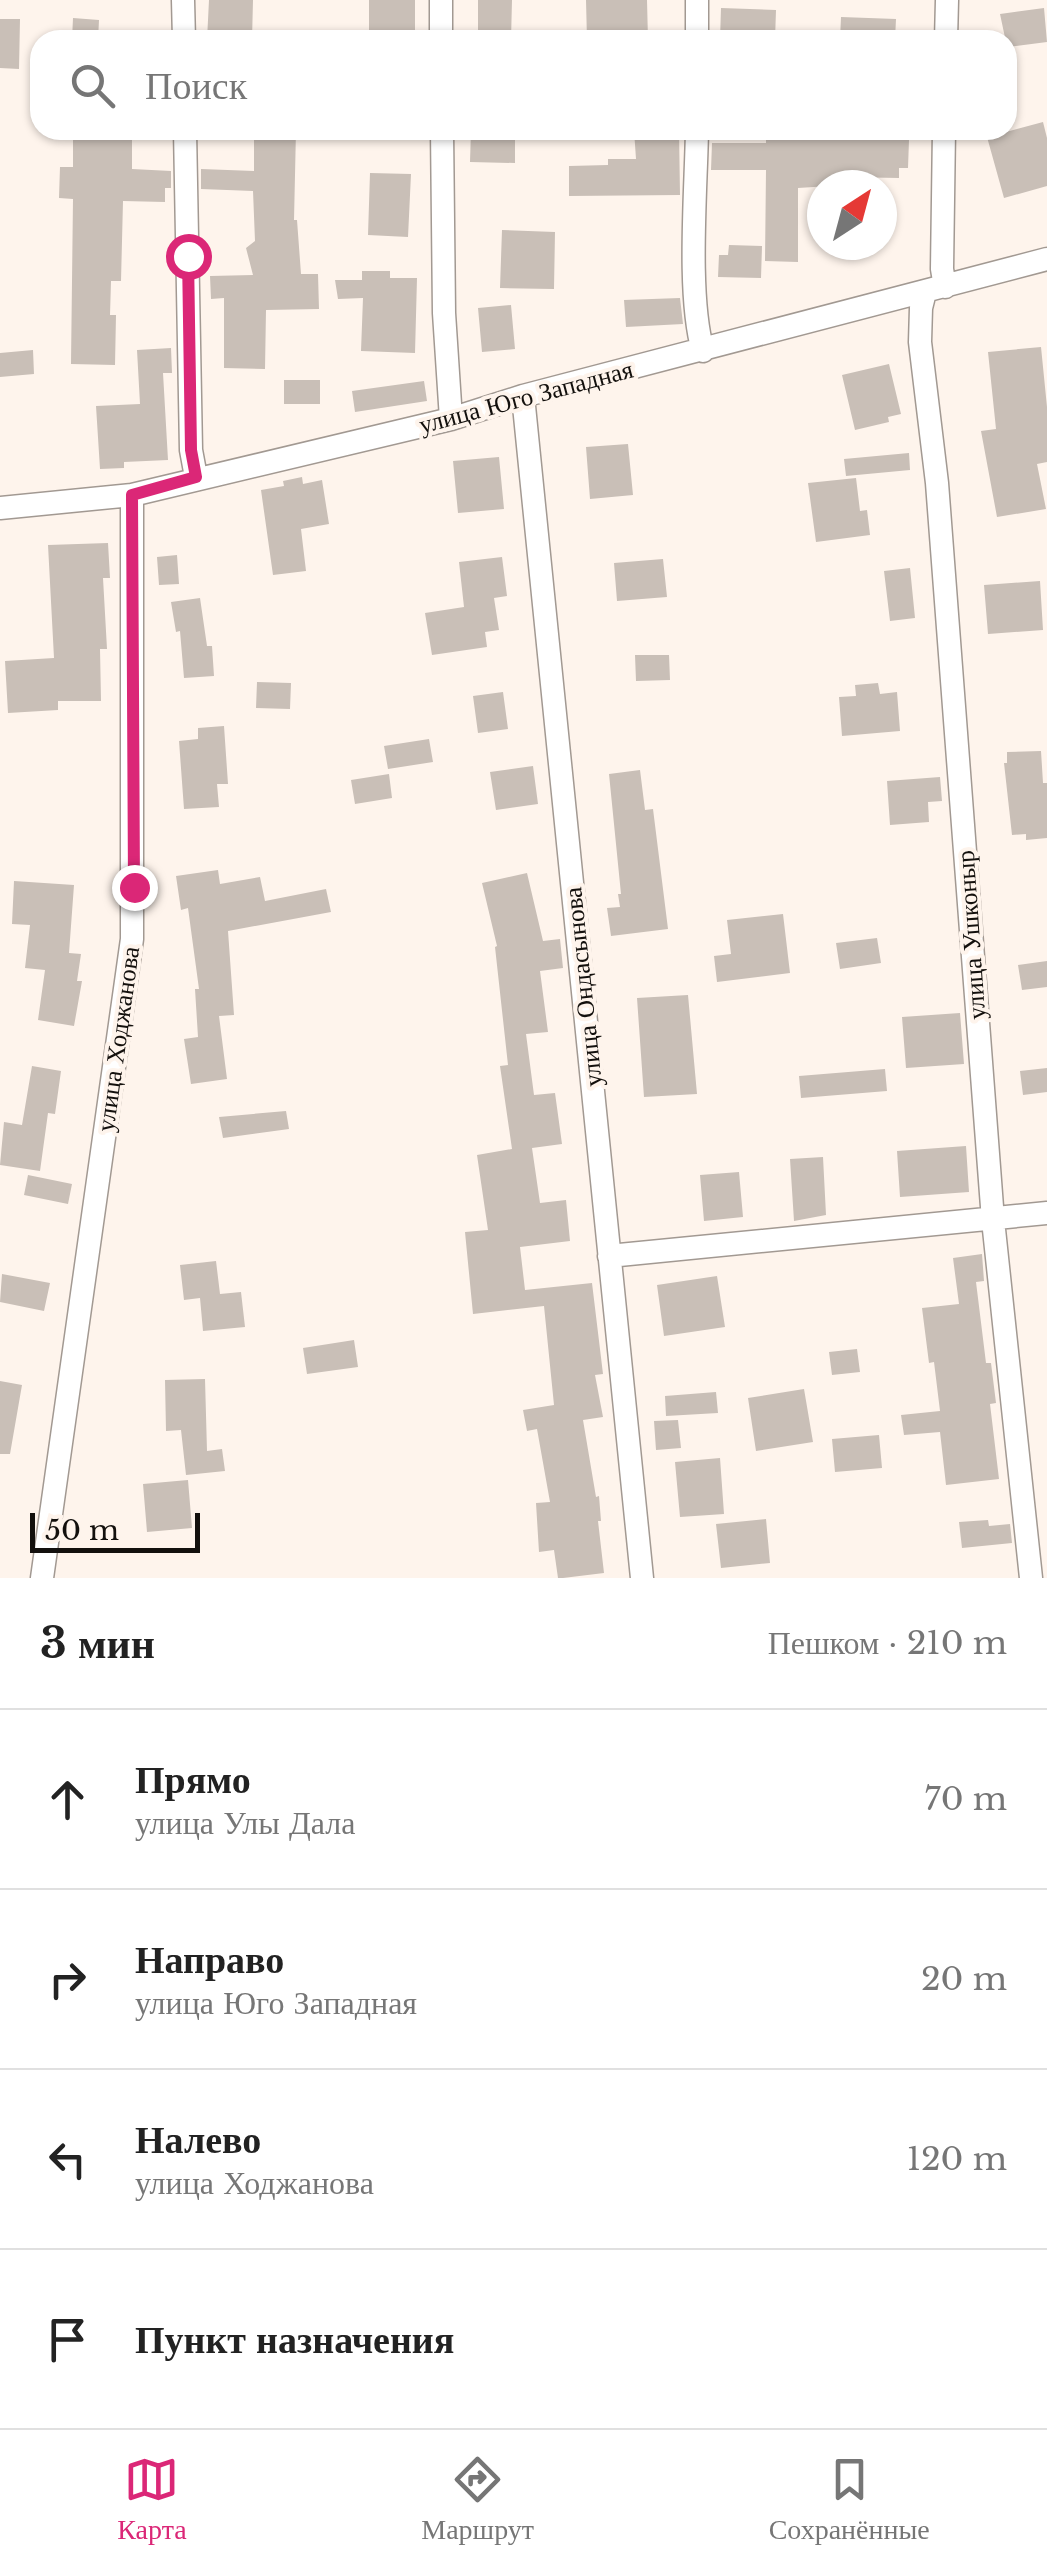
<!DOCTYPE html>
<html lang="ru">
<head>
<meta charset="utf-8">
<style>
  :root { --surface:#fff; --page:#f6f6f6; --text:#222; --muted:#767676; --line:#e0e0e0; --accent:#db2777 }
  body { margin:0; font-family:"Libre Baskerville",serif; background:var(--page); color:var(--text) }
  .compass { position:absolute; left:807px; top:170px; width:90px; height:90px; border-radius:50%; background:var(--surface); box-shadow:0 2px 8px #0004; rotate:36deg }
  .scale { position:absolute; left:30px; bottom:25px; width:170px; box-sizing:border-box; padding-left:10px; border:5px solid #13100d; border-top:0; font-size:28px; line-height:35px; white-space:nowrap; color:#13100d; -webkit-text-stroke:8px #fef4ec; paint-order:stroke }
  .stop { position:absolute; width:30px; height:30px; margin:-22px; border:8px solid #db2777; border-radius:50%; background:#fff }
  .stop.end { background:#db2777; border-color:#fff; box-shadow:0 2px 10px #0008 }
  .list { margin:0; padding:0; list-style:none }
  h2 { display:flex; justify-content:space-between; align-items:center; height:130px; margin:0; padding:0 40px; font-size:42px }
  h2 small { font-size:32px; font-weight:400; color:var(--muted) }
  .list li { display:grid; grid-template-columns:65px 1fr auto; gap:30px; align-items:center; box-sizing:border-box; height:180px; padding:0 40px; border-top:2px solid var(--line) }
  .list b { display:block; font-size:38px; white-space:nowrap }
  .list p { margin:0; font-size:32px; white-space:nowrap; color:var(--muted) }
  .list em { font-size:32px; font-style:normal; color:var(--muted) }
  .icon { flex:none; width:55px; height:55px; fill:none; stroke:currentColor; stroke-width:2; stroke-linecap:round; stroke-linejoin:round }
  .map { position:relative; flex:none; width:1047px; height:1578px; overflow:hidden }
  .search { position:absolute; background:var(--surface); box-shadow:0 2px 8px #0004; left:30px; right:30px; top:30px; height:110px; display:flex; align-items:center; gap:25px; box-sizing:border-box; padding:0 35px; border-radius:30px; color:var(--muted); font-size:38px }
  .sheet { height:850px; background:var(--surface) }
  nav { display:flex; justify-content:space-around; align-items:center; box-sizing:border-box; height:140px; border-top:2px solid var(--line); background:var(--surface); font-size:28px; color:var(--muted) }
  nav a { display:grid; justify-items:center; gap:5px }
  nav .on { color:var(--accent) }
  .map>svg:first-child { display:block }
</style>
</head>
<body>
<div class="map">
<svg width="1047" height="1578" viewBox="0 0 1047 1578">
  <rect width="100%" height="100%" fill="#fef4ec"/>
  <path fill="#c9bfb7" d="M209 0H253L252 40H207Z
    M369 0H415V40H369Z
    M478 0H512L511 40H478Z
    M586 0H647L648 40H587Z
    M721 8 776 10 775 40H720Z
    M1044 8 1047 42 1007 47 1000 14Z
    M841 17 896 19 895 40H840Z
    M73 18 99 20 98 40H72Z
    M0 19H20L19 69 0 68Z
    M1043 122 1047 138V186L1004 198 987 137Z
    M73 130H132V169L171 171V188H165V202L123 201 121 281H111L110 315H116L115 365 71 364 73 199 59 198 60 167H73Z
    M254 130H296L294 220H297L301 274H318L319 309 266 310 265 369 224 368V298L211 299 210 276 253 275 246 248 255 241 253 191 201 189V169L254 171Z
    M471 130H515V163L470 162Z
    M634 130H679L680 195 569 196V166L608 165V159H636Z
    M899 130V140H909L908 168H899V178L844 177 845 185 798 188V262L765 261 766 170H711L712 143H766V131Z
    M370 173 411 174 408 237 368 235Z
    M502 230 555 232 554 289 500 288Z
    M729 245 762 246 761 278 718 277 719 255H728Z
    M362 271H390V278H417L415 353 361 351 363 298 338 299 335 280H362Z
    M680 298 683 324 626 327 624 300Z
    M511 305 515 349 482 352 478 308Z
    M1041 347 1047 407V462L1037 464 1046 509 997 517 981 431 996 429 988 352Z
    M171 348 172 373H163L168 460 124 462V468L100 469 96 406 140 404 137 350Z
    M33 350 34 374 0 377V353Z
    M889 364 901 414 888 417 889 422 855 430 842 375Z
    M284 380H320V404H284Z
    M424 381 427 401 355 412 352 391Z
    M628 444 633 495 590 499 586 447Z
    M909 453 910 470 846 476 844 459Z
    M499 457 504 509 458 513 453 461Z
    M302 477 303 484 322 480 329 524 301 529 306 571 273 575 261 490 284 486 283 481Z
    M856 478 860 511 867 510 870 535 816 542 808 483Z
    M108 543 110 578H103L107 649H100L101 701H58V710L8 713 5 661 54 658 48 545Z
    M177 555 179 584 159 585 157 557Z
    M502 557 507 596 494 598 499 630 485 632 487 647 432 655 425 613 464 607 459 562Z
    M663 559 667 597 617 601 614 563Z
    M910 568 915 618 890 621 884 571Z
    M1040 581 1043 630 988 634 984 585Z
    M200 598 207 646H212L214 676 184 678 180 631 176 632 171 602Z
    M635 655H669L670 680 636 681Z
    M257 682 291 683 290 709 256 708Z
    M878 683 880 694 897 692 900 731 842 736 839 697 856 696 855 685Z
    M503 692 508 729 478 733 473 696Z
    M224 726 228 784H217L219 807 184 809 179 741 198 739V728Z
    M429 739 433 762 388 769 384 746Z
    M1041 751 1043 783H1047V838L1026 840V834L1012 835 1004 763H1007V752Z
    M533 766 538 804 496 810 490 772Z
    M640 770 645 810 653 809 668 929 611 936 607 908 620 907 618 894H621L609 774Z
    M389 774 392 798 355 804 351 780Z
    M940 777 942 801 928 802 929 822 890 825 887 781Z
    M218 870 220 884 260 877 265 901 326 889 331 912 228 931 234 1015 219 1016 227 1079 191 1084 184 1039 198 1037 195 989H199L188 908 181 910 176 876Z
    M527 873 543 941 560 939 563 968 540 971 548 1032 526 1034 534 1095 555 1093 562 1144 532 1148 540 1203 566 1200 570 1241 520 1247 525 1290 592 1283 603 1374 595 1375 603 1417 583 1420 596 1497 599 1496 601 1521H598L604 1573 563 1578H558L554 1550 539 1552 536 1503 550 1502 537 1429 527 1431 523 1410 554 1405 544 1306 473 1314 465 1232 488 1230 477 1155 512 1149 500 1066 508 1065 495 947 497 946 482 883Z
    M14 881 74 885 69 953 81 954 77 981H82L74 1026 38 1020 45 970 25 968 30 925 12 924Z
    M783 914 790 973 717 982 714 956 731 954 727 920Z
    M877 938 881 963 840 969 836 943Z
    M1047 961V987L1022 990 1018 965Z
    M688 995 697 1094 644 1097 637 998Z
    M960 1013 964 1064 906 1068 902 1017Z
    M32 1066 61 1071 55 1114 48 1113 40 1171 0 1165 4 1122 22 1125Z
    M1047 1068V1092L1023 1095 1020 1071Z
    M885 1069 887 1091 801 1098 799 1076Z
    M286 1111 289 1129 223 1138 219 1117Z
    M966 1146 969 1192 900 1197 897 1151Z
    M823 1157 826 1215 794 1221 790 1159Z
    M739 1172 743 1217 704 1221 700 1175Z
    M28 1175 72 1184 68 1204 24 1195Z
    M982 1254 984 1281 976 1282 986 1363H991L996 1403 990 1404 999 1479 946 1485 940 1432 904 1435 901 1415 940 1411 934 1362 929 1363 922 1308 959 1304 953 1258Z
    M216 1261 220 1294 241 1292 245 1327 203 1331 200 1298 184 1300 180 1265Z
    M2 1274 50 1283 44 1311 0 1302Z
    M717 1276 725 1327 664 1336 657 1285Z
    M354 1340 358 1367 307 1374 303 1348Z
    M857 1349 860 1372 832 1375 829 1352Z
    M205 1379 207 1451 222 1449 225 1471 186 1475 181 1430 166 1431 165 1380Z
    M0 1381 22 1385 10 1454H0Z
    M804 1389 813 1442 756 1451 748 1398Z
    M716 1392 718 1413 666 1416 665 1396Z
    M678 1420 681 1448 656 1450 654 1421Z
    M879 1435 882 1468 835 1472 832 1439Z
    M720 1458 724 1514 680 1517 675 1462Z
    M188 1480 192 1528 147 1532 143 1484Z
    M766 1519 770 1563 721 1568 716 1524Z
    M988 1520 989 1526 1010 1524 1012 1543 962 1548 959 1522Z"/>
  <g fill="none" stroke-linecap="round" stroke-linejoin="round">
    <defs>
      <path id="minor" d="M183 0 184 40
        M441 0V40
        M697 40V0
        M946 40 947 0
        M185 130 191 450 196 477
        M442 130 444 313 451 419
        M697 130C696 191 687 295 703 351
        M944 130 942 269 945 287
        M925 292 921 308 920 342 937 483 993 1220 1031 1578
        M523 396 642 1578
        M0 508 132 495 451 419 523 396 1047 259
        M609 1256 1047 1213
        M42 1578 132 939V495"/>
    </defs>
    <use href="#minor" stroke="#a29992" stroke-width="25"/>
    <use href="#minor" stroke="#fff" stroke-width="22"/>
  </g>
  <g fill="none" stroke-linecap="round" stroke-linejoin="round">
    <path stroke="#db2777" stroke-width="12" d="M134 887 132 495 196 477 191 450 188 256"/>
  </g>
  <g text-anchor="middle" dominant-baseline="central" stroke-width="8" stroke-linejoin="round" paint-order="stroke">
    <g font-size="25" fill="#13100d" stroke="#fef4ec">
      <text transform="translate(526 397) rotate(-15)">улица Юго Западная</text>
      <text transform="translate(971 935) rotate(-94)">улица Ушконыр</text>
      <text transform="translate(583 987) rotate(-96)">улица Ондасынова</text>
      <text transform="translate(118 1039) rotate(-82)">улица Ходжанова</text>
    </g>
  </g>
</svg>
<svg class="compass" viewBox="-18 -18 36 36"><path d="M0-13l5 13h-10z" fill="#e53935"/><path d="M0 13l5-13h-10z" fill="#767676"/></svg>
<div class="scale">50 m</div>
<div class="stop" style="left:188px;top:256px"></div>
<div class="stop end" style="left:134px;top:887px"></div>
<div class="search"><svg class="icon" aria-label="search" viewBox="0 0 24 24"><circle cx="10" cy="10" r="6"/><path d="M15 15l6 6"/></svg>Поиск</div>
</div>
<section class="sheet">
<h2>3 мин<small>Пешком · 210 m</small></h2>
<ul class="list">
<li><svg class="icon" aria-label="ahead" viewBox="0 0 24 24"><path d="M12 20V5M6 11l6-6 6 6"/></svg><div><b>Прямо</b><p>улица Улы Дала</p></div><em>70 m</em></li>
<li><svg class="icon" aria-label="right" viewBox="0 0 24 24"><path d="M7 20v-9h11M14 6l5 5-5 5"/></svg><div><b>Направо</b><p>улица Юго Западная</p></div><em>20 m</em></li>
<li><svg class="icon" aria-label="left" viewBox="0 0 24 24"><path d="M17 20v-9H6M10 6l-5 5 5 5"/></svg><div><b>Налево</b><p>улица Ходжанова</p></div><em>120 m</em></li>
<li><svg class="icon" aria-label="arrive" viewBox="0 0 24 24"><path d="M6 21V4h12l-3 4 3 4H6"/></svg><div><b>Пункт назначения</b></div></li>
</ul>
</section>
<nav>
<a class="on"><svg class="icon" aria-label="map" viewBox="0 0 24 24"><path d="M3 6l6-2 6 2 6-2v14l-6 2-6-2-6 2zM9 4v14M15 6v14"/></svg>Карта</a>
<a><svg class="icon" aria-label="directions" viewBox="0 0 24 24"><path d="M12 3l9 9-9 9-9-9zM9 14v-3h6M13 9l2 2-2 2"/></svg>Маршрут</a>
<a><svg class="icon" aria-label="saved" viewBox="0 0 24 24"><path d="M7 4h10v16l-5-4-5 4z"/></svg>Сохранённые</a>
</nav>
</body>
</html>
